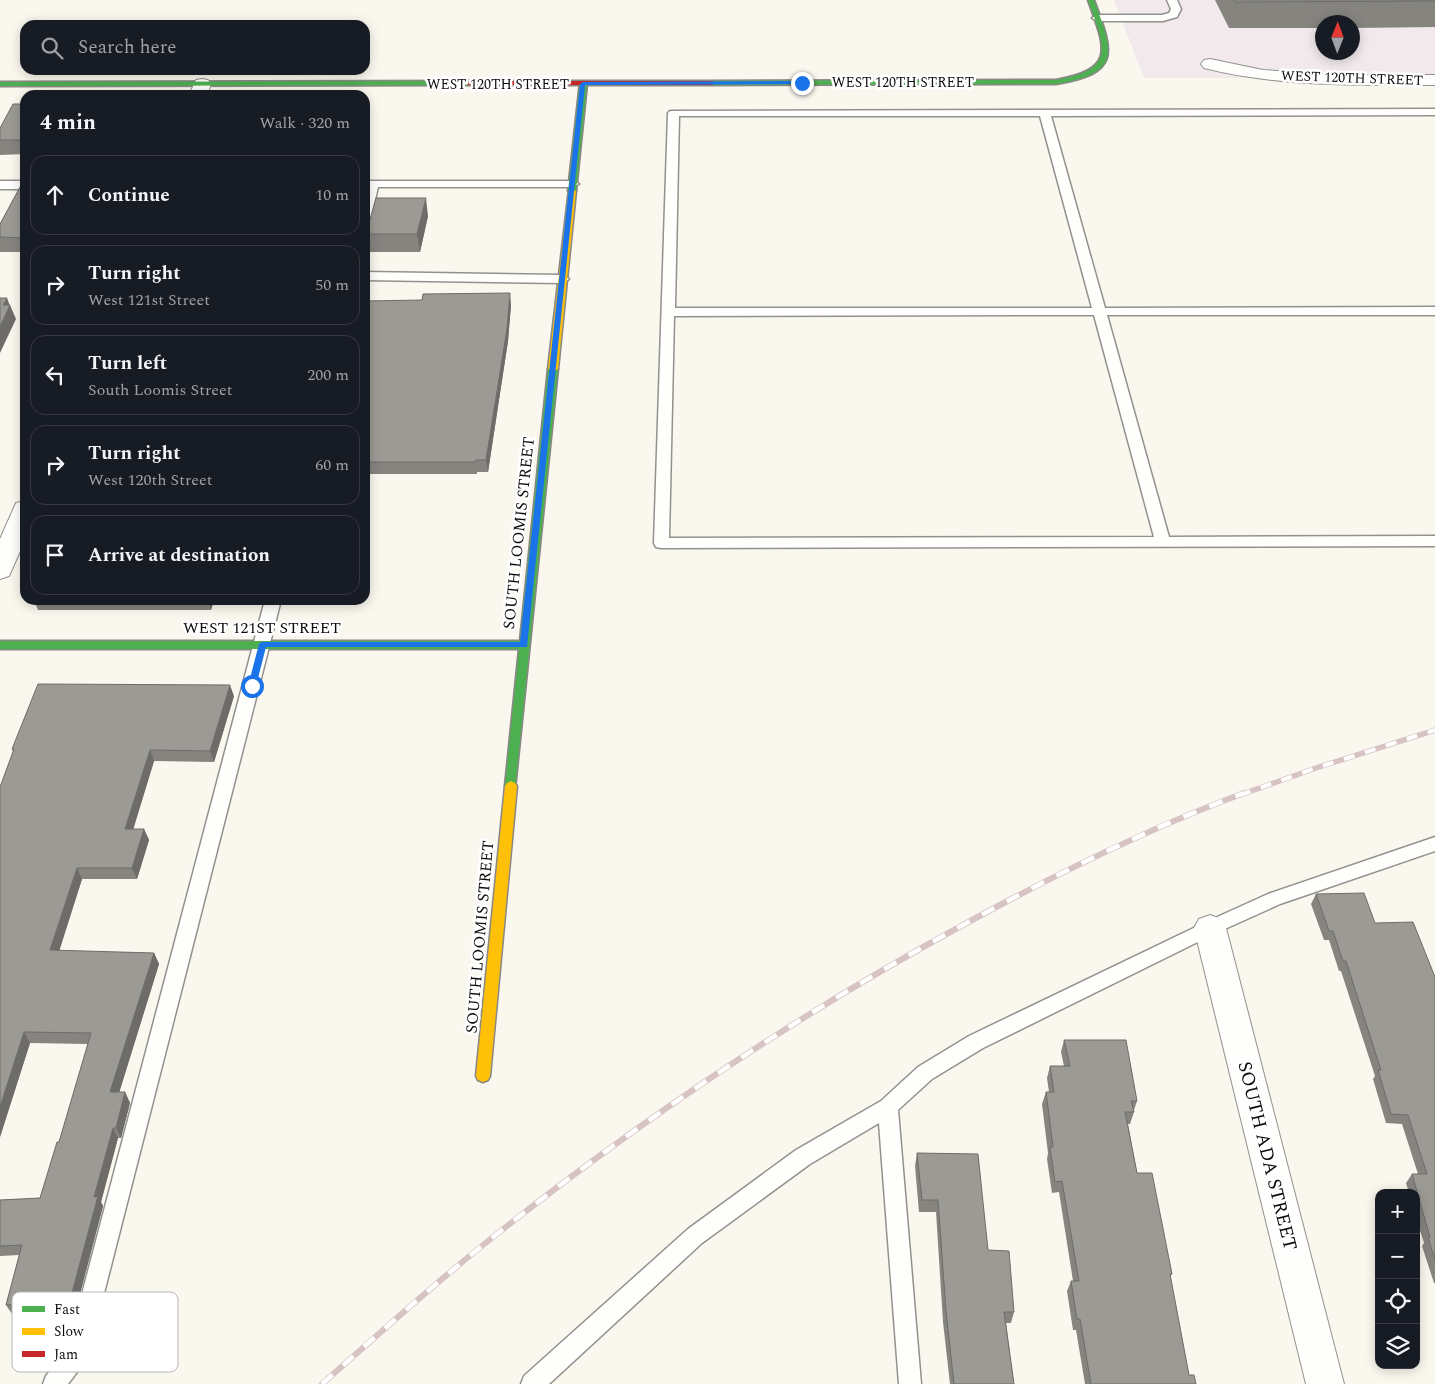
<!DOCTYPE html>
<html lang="en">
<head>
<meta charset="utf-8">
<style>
  :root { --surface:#171b24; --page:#20242c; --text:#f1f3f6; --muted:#9ea1a6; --line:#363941 }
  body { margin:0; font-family:Spectral,serif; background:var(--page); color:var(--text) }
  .controls { position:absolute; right:15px; bottom:15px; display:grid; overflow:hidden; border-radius:10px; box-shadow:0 2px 12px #0003 }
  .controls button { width:45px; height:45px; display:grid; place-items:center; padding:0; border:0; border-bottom:1px solid var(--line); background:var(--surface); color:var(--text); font:25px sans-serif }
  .compass { position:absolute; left:1315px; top:15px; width:45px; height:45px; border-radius:50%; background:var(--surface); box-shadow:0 2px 12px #0003; rotate:1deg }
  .stop { position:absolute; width:15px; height:15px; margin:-11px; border:4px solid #1a73e8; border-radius:50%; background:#fff }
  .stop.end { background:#1a73e8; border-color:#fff; box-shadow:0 1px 5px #0008 }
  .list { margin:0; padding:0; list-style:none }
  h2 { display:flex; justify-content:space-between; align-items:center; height:65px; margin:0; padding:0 20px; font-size:21px }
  h2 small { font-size:16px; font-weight:400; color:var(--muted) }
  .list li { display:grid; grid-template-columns:32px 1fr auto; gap:15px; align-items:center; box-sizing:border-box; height:80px; margin:0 10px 10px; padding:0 10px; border:1px solid var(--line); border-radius:15px }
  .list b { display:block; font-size:19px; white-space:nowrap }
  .list p { margin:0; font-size:16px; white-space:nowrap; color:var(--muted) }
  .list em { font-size:16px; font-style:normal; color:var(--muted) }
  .icon { flex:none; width:28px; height:28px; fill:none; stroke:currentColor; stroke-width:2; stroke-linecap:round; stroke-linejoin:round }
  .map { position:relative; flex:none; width:1435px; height:1384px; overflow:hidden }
  .search { position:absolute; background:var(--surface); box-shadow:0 2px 12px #0003; left:20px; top:20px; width:350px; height:55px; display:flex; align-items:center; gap:12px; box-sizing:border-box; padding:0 18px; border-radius:15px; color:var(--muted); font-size:19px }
  .panel { position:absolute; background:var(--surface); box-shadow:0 2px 12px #0003; left:20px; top:90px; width:350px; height:515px; border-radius:15px }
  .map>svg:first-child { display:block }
</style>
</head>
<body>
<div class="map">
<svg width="1435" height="1384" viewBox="0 0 1435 1384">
  <rect width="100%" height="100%" fill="#faf7ee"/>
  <path fill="#f1e9ec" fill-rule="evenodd" d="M1114 0H1435V78H1144ZM1322 22H1352V52H1322Z"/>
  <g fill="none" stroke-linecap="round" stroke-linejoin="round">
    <defs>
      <path id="lane" d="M1167 0H1177L1181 9 1177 17 1163 21H1097L1092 18 1097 15H1162L1169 13 1171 9Z
        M1435 109V115L1051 116 1105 308 1435 307V315H1107L1169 537 1435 536V546L661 548 656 547 654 543 668 113 670 111ZM679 116H1040L1092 308H675ZM1051 315H1094L1154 537 669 538 674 316Z
        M0 181H25V189H0Z
        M365 181H573L579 184 573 187H378L371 217 365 221Z
        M365 272 563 275 569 279 563 283 365 280Z
        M265 600H281L89 1352 86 1360 68 1384H43L46 1376 68 1347Z
        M1435 837V851L1280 904 1216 933 983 1048 932 1079 898 1110 921 1384H899L879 1123 810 1164 702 1243 549 1384H521L524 1376 688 1229 796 1150 881 1101 918 1067 969 1036 1204 923 1268 894Z"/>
      <path id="street" d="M1210 59 1263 70 1342 75H1435V85C1356 85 1281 87 1204 68L1201 64 1204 60Z
        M202 79 208 80 211 84 207 95H189L196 80Z
        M25 501V540L9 576 0 579V539L16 503Z
        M1210 915 1221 919 1226 928 1344 1384H1306L1194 928 1199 919Z"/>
      <path id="fast" d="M1088 0H1094C1114 54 1121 73 1056 84L712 85 708 83 712 81 1056 80C1117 69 1105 48 1088 0Z
        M472 81 473 83 469 85 0 86V82Z
        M580 82 587 84 576 191 572 193 568 191Z
        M553 366 558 369 515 789H507L505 786 519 649H0V641H520L548 369Z"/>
      <path id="slow" d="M569 189 576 191 558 369 553 372 548 369Z
        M511 781 515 783 517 786 490 1076 488 1080 483 1082 478 1080 476 1076 505 786 507 783Z"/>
      <path id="jam" d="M466 81H712L716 83 712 85H469L465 83Z"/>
    </defs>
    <use href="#lane" stroke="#93918d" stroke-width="3"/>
    <use href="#street" stroke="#93918d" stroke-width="2"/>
    <use href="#fast" stroke="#898884" stroke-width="3"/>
    <use href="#slow" stroke="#898884" stroke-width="3"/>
    <use href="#jam" stroke="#898884" stroke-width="3"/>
    <use href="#lane" fill="#fefefc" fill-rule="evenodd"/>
    <use href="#street" fill="#fefefc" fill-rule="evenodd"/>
    <use href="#fast" fill="#4caf50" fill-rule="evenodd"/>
    <use href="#slow" fill="#ffc107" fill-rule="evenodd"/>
    <use href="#jam" fill="#c62828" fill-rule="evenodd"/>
    <defs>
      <path id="rail-far1" d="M1240 795 1316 768 1435 730"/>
      <path id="rail" d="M322 1384C383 1330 443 1276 507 1226 651 1113 803 1012 963 925 1054 875 1147 829 1244 793"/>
    </defs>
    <use href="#rail-far1" stroke="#d7c3c4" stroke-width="5.5"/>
    <use href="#rail" stroke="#d7c3c4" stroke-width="6"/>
    <use href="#rail-far1" stroke="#fff" stroke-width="4" stroke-dasharray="11" stroke-linecap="butt"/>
    <use href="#rail" stroke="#fff" stroke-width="4.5" stroke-dasharray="14" stroke-linecap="butt"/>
  </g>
  <path fill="#86847f" d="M1215 0H1435V27L1352 28V22H1322V28H1229Z
    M25 104V154L0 155V128Z
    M25 178V252H0V224Z
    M428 216 420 252H369L366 234Z
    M365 301 511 305 508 341 488 472H477V474H365Z
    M34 600H214L211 610H38Z
    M234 696 214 762 154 761 133 829H144L149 840 137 879H82L59 951 154 953 159 964 119 1092H125L130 1103 121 1138H118L101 1202 103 1206 75 1313 12 1314 6 1305 19 1255 0 1256V1200L40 1198 59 1142 88 1044 30 1043 0 1137 13 752 12 749Z
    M1316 894 1375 923 1435 977V1283H1434L1422 1246 1424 1243 1416 1218V1193H1409L1406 1183 1412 1174H1418L1402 1124 1386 1123 1373 1079 1375 1076 1341 971H1339L1329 940H1324L1311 904Z
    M1064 1040 1137 1101 1134 1110V1112L1130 1124H1128L1137 1173 1172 1274 1170 1277 1189 1375 1196 1384H1085L1076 1330H1073L1067 1291 1071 1281H1073L1059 1192 1052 1193 1047 1159 1048 1153 1042 1104 1046 1092H1049L1047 1078 1050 1066H1064L1061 1052Z
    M917 1153 988 1250 1014 1312 1011 1323H1006L1014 1384H950L943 1322 936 1212H919L915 1166Z"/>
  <path fill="#6d6c68" d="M426 198 428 216 420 252 417 234Z
    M510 293 511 305 508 341 488 472 486 460Z
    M7 298 10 306V305L16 319 0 353V327L3 305Z
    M208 600H214L211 610Z
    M230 685 234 696 214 762 210 751Z
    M150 750 154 761 130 840 125 829Z
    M144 829 149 840 137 879 132 868Z
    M77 868 82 879 56 961 50 950Z
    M154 953 159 964 116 1103 110 1092Z
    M24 1032 30 1043 0 1137V1107Z
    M125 1092 130 1103 121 1138 116 1128Z
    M113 1128 118 1138 101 1202 103 1206 75 1313 69 1304 94 1197Z"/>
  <path fill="#9c9a94" stroke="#6d6c68" d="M1234 0H1435V1L1235 2Z
    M13 104H25V140H0V128Z
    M25 178V238L0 237V224Z
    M376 198H426L417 234H366Z
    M510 293 507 329 486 460H476L475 462H365V301L422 300 423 294Z
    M0 298H7L3 305H10L0 327Z
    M38 684 230 685 210 751 150 750 125 829H144L132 868H77L50 950 154 953 110 1092H125L116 1128H113L94 1197 98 1196 69 1304 6 1305 22 1245 0 1246V1200L40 1198 57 1142H59L91 1033 24 1032 0 1107V787L14 749H12Z
    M1364 893 1375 923 1413 922 1435 977V1260L1428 1237H1430L1412 1174H1427L1408 1115 1391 1114 1378 1070H1381L1346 961H1343L1333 931H1329L1316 894Z
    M1064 1040H1126L1137 1101H1131L1134 1112H1125L1137 1173H1152L1172 1274H1170L1189 1375H1194L1196 1384H1091L1080 1319H1077L1071 1281H1079L1062 1181 1055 1182 1050 1147H1053L1046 1092H1054L1050 1066H1070Z
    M917 1153 978 1154 988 1250 1009 1251 1014 1312H1004L1014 1384H954L946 1311 938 1200H922Z"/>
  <path fill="#1a73e8" d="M802 81 803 84 585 85 527 647H266L256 686 252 689 249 688 248 686 259 644 262 642H520L580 84 583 82Z"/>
  <g text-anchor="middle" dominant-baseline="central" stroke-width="5" stroke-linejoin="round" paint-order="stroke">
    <g font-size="14" fill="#0b0b0b" stroke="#fff">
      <text transform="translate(1352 78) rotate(2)">WEST 120TH STREET</text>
      <text x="903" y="82">WEST 120TH STREET</text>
      <text x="498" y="84">WEST 120TH STREET</text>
    </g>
    <g font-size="16" fill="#0b0b0b" stroke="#fff">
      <text transform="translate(519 533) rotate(-84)">SOUTH LOOMIS STREET</text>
      <text x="262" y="628">WEST 121ST STREET</text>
      <text transform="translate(480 937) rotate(-85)">SOUTH LOOMIS STREET</text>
    </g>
    <g font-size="19" fill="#0b0b0b" stroke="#fff">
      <text transform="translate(1267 1156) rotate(76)">SOUTH ADA STREET</text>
    </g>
  </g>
  <rect x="12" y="1292" width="166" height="80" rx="8" fill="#fff" stroke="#b6b6b6" stroke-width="1"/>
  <rect x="22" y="1306" width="23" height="6" fill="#4caf50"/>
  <rect x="22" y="1328" width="23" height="7" fill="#ffc107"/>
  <rect x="22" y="1351" width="23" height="6" fill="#c62828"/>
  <g font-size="14" fill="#0b0b0b">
    <text x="54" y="1314">Fast</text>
    <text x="54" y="1336">Slow</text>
    <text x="54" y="1359">Jam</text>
  </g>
</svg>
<div class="controls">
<button>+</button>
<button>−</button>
<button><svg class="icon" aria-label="locate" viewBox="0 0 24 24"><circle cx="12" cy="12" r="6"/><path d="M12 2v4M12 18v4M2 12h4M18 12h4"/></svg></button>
<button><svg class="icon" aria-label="layers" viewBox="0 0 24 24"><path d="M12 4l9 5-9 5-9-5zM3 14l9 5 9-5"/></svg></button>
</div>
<svg class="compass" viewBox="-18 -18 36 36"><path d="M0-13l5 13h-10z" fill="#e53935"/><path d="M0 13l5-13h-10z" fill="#9ea1a6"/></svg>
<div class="stop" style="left:252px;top:686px"></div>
<div class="stop end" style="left:802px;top:83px"></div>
<div class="search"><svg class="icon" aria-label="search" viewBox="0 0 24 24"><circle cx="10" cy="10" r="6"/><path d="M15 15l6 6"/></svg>Search here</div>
<section class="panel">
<h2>4 min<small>Walk · 320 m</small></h2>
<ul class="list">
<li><svg class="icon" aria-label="ahead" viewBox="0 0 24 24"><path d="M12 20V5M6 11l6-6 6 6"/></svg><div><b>Continue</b></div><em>10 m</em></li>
<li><svg class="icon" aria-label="right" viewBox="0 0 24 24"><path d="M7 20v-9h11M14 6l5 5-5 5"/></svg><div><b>Turn right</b><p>West 121st Street</p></div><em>50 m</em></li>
<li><svg class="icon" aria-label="left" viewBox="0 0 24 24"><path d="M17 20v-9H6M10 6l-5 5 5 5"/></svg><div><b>Turn left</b><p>South Loomis Street</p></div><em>200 m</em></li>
<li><svg class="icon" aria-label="right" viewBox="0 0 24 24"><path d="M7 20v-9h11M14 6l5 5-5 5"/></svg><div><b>Turn right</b><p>West 120th Street</p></div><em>60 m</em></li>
<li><svg class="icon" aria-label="arrive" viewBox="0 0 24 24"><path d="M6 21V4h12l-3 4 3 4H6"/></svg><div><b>Arrive at destination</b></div></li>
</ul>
</section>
</div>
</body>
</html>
